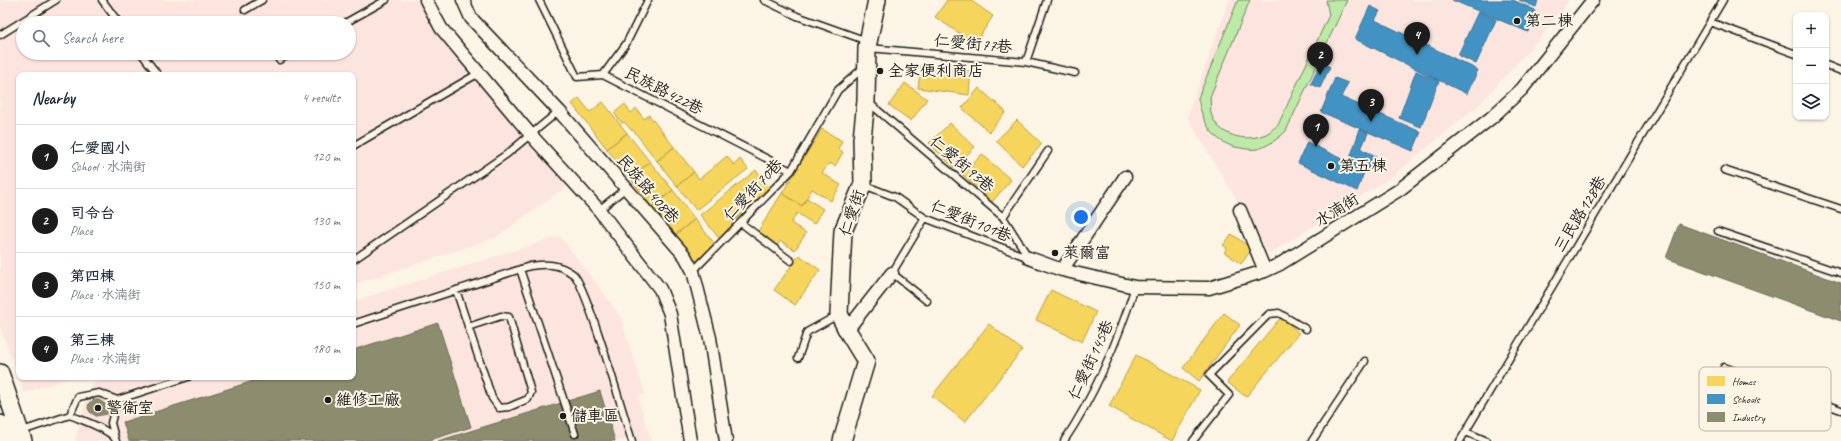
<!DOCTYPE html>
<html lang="en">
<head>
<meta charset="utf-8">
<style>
  :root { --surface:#fff; --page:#f6f6f7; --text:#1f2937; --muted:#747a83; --line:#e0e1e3; --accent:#1c1c1c }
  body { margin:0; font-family:Caveat,"LXGW WenKai TC",sans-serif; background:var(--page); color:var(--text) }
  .controls { position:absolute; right:12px; top:12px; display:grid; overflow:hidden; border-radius:8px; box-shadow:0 1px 3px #0004 }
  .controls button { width:36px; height:36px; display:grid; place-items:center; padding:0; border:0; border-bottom:1px solid var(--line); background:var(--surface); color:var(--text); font:20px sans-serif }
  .you { position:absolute; left:1081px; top:217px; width:14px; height:14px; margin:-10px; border:3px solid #fff; border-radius:50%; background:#1a73e8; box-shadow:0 0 0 6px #1a73e833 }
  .badge { display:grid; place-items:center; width:26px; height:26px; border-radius:50%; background:var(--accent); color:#fff; font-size:13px; font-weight:700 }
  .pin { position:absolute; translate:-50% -33px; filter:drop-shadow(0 1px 2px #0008) }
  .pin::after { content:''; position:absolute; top:21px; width:14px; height:12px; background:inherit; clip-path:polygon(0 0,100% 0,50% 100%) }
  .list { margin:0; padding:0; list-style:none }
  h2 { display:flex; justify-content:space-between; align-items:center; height:52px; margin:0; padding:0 16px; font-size:17px }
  h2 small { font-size:13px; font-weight:400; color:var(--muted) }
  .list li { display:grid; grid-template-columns:26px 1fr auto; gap:12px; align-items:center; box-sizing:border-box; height:64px; padding:0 16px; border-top:1px solid var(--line) }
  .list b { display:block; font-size:15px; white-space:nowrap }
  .list p { margin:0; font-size:13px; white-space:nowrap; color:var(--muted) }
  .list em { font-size:13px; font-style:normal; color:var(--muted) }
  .icon { flex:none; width:22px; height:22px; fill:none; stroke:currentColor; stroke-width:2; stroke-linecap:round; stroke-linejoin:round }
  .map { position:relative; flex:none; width:1841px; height:441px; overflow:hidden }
  .search { position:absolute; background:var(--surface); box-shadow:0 1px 3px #0004; left:16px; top:16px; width:340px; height:44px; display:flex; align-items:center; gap:10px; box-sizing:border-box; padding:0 14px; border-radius:22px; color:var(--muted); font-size:15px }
  .panel { position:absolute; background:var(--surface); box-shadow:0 1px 3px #0004; left:16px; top:72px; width:340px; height:308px; border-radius:8px }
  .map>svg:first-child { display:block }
</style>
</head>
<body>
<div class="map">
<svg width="1841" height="441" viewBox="0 0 1841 441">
  <rect width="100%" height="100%" fill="#fcf5e5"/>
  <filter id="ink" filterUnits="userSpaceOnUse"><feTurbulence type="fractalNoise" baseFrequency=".025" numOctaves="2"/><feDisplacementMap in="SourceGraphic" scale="8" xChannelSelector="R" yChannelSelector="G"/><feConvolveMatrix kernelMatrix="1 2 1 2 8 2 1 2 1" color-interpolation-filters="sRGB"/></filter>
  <g filter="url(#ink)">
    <path fill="#fce5df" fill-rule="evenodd" d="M0 0H426L430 9 577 179 495 238 353 285V75H19V377H73L24 393 0 327ZM23 23H349V53H23Z
      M1229 0H1569L1548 29 1478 106 1390 178 1269 254 1187 117Z
      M560 236 620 315 645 394 638 397 651 441H75L91 383 112 377H353V301Z"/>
    <path fill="#beeaa7" stroke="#6d8362" d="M1238 0H1250L1210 97C1211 102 1210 108 1211 113 1217 136 1246 143 1266 134 1270 132 1274 128 1278 125L1329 15 1326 0H1347L1286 131C1279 138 1267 147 1257 149 1252 150 1246 149 1241 148 1215 145 1202 123 1198 98Z"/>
    <path fill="#f6d55c" stroke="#b59e49" d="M947 0H970L993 16 975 44 935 17Z
      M921 65 971 71 969 95 918 88Z
      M905 83 927 99 911 121 889 105Z
      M979 88 1006 112 989 132 962 108Z
      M579 98 590 112 603 102 627 133 607 149 572 104Z
      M625 104 631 113 636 108 644 119 649 115 674 147 657 161 633 130 632 131 624 122 622 123 614 113Z
      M1017 120 1042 144 1022 166 996 141Z
      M950 123 975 147 954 168 929 143Z
      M822 129 842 141 838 149 843 152 835 166 829 163 822 173 841 185 831 201 812 189 802 206 782 193Z
      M627 133 650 162 630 178 607 149Z
      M674 147 694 172 677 186 657 161Z
      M982 154 1011 180 992 202 963 175Z
      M727 156 734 165 740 159 748 169 696 210 677 186 694 172 699 179Z
      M650 162 673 190 652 207 630 178Z
      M756 170 772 190 732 222 738 230 723 243 700 215Z
      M673 190 695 219 675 235 652 207Z
      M782 193 802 206 807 198 823 209 814 224 797 213 791 223 806 233 795 250 780 241 777 246 757 233Z
      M695 219 718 248 698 264 675 235Z
      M1232 234 1252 249 1241 264 1224 252 1227 248 1223 245Z
      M799 255 820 270 795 305 774 290Z
      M1051 290 1096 312 1082 342 1036 320Z
      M1224 313 1240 325 1199 381 1183 368Z
      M1281 317 1299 333 1246 397 1227 382Z
      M989 324 1022 350 965 422 932 396Z
      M1136 355 1200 390 1172 441 1109 406Z"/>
    <path fill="#4393c3" stroke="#376f91" d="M1452 0H1513L1535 10 1528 32Z
      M1519 0H1538L1536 7Z
      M1370 6 1380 11 1375 20 1478 70 1467 94 1355 39Z
      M1478 12 1496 20 1476 64 1458 55Z
      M1321 62 1330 67 1320 88 1311 84Z
      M1416 71 1439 81 1421 127 1399 118Z
      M1335 78 1348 83 1341 97 1421 132 1413 151 1321 112Z
      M1360 129 1368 133 1361 149 1376 156 1372 171 1349 161Z
      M1307 142 1365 170 1357 191 1298 163Z"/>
    <path fill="#8c8c6e" stroke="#6a6a55" d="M1679 224 1841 283V321L1666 258Z
      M438 323 471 427 427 441H129L123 422 266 377H353V350Z
      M600 391 615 441H438Z
      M94 400H99L105 404 108 409 107 414 96 416 90 412 88 408 89 403Z"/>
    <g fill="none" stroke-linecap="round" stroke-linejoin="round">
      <defs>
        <path id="lane" d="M102 0 119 23
          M539 0 577 77 603 75
          M648 0 626 44 603 75 791 171
          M764 0 797 16 867 41
          M245 10 262 0
          M1710 22 1796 54
          M345 23 386 0
          M0 35 56 0
          M869 48 1026 62 1075 73
          M141 53 158 75
          M279 60 292 53
          M1026 62 1047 0
          M1826 65 1841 71
          M868 102 1003 217 1029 258
          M353 146 479 73
          M1724 170 1841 209
          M864 185 895 197 925 218 1029 258
          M599 210 626 188
          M1003 217 1048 151
          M925 218 892 273 927 301
          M741 223 791 261
          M1718 231 1841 273
          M353 260 507 154 559 111
          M520 269 575 434
          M693 271 791 171 838 90 863 68
          M456 290 492 398 499 408 509 407 528 399 531 392 509 317 501 316 468 327
          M353 324 530 266C547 264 558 263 573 274 586 283 624 417 632 441
          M798 358 807 332 838 315
          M1724 367 1841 410
          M70 415 78 397 99 393 117 400 188 377
          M22 431 70 415C81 420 113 430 116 441
          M1466 432 1487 441
          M115 438 111 423 117 400
          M1064 441C1095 395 1118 340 1135 287
          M1193 441 1229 395 1209 375 1269 314 1279 313 1306 329
          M1312 441 1365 361
          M1460 441 1723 0"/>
        <path id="street" d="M426 0 441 28 531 135 599 210 660 289 670 314 690 441
          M463 0 471 18 559 111 685 256 693 271 710 338 726 441
          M1240 210 1265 271
          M1029 258 1062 270 1135 287 1209 288 1265 271 1280 264 1399 190 1491 118 1522 89 1593 0
          M1062 270 1125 177
          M847 330 892 273"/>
        <path id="secondary" d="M0 373 23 441
          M0 424 6 441
          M842 441 866 361 847 330 839 314 840 292 843 231 863 184 862 139 866 101 867 47 877 0"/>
      </defs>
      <use href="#lane" stroke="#1c1c1c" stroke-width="9"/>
      <use href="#street" stroke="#1c1c1c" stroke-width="15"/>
      <use href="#secondary" stroke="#1c1c1c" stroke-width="20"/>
      <use href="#lane" stroke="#fcf5e5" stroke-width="6"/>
      <use href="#street" stroke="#fcf5e5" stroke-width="12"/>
      <use href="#secondary" stroke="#fcf5e5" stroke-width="17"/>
    </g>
  </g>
  <g fill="#1c1c1c" stroke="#fcf5e5" stroke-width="1.5">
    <circle cx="1517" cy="21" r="4"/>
    <circle cx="880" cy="71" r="4"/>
    <circle cx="1331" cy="166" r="4"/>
    <circle cx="1055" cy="253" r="4"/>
    <circle cx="328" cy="400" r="4"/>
    <circle cx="98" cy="408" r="4"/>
    <circle cx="563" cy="416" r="4"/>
  </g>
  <g text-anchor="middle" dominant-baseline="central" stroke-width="4" stroke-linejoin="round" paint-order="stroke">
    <g font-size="16" fill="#1c1c1c" stroke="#fcf5e5" text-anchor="start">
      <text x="1525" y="21">第二棟</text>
      <text x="888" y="71">全家便利商店</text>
      <text x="1339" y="166">第五棟</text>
      <text x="1063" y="253">萊爾富</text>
      <text x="336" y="400">維修工廠</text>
      <text x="106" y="408">警衛室</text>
      <text x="571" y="416">儲車區</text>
    </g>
    <g font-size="16" fill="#1c1c1c" stroke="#fcf5e5">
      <text transform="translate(973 44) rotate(5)">仁愛街77巷</text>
      <text transform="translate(664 91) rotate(27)">民族路422巷</text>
      <text transform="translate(962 164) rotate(40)">仁愛街93巷</text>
      <text transform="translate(648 189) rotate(49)">民族路408巷</text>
      <text transform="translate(753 190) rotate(-47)">仁愛街70巷</text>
      <text transform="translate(1337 210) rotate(-32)">水湳街</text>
      <text transform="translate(852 213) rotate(-71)">仁愛街</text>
      <text transform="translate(1580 214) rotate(-59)">三民路128巷</text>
      <text transform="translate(971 221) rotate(22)">仁愛街101巷</text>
      <text transform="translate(1091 360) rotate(-65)">仁愛街145巷</text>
    </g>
  </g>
  <rect x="1699" y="367" width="132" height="64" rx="6" fill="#fcf5e5" stroke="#b9b4a9" stroke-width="1"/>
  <rect x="1707" y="376" width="18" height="10" fill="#f6d55c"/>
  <rect x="1707" y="394" width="18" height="10" fill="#4393c3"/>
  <rect x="1707" y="412" width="18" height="10" fill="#8c8c6e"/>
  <g font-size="11" fill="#1c1c1c">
    <text x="1732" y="385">Homes</text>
    <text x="1732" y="403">Schools</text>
    <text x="1732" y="421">Industry</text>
  </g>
</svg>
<div class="controls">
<button>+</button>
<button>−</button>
<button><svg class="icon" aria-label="layers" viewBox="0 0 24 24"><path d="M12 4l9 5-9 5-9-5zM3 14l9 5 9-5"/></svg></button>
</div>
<div class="you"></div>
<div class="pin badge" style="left:1316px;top:147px">1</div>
<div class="pin badge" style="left:1320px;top:75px">2</div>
<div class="pin badge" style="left:1371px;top:122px">3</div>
<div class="pin badge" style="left:1417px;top:55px">4</div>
<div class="search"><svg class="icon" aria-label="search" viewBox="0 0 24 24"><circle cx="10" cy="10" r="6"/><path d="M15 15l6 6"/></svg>Search here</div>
<section class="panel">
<h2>Nearby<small>4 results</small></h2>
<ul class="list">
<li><span class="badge">1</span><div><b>仁愛國小</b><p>School · 水湳街</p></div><em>120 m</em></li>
<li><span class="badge">2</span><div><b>司令台</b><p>Place</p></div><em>130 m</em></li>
<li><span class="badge">3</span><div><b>第四棟</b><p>Place · 水湳街</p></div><em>150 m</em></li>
<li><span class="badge">4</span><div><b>第三棟</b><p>Place · 水湳街</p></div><em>180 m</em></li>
</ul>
</section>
</div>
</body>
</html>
